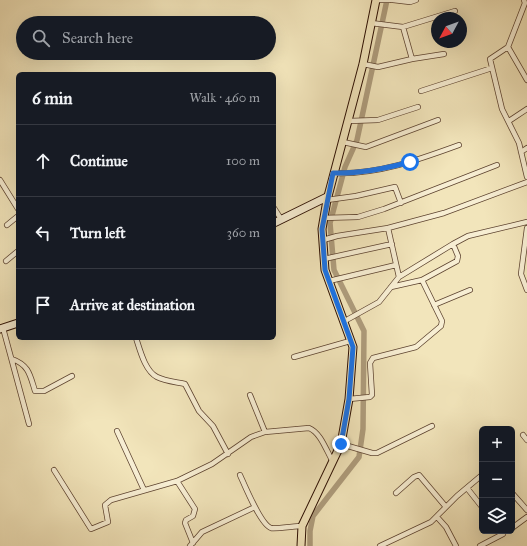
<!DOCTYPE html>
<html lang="en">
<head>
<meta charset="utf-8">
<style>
  :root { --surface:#171b24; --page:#242831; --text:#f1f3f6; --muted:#9ea1a6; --line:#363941 }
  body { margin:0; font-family:"IM FELL Great Primer",serif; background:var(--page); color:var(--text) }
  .controls { position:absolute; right:12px; bottom:12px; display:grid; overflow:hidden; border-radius:6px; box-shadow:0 4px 16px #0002 }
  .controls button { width:36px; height:36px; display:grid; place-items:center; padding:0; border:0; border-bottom:1px solid var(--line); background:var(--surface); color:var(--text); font:20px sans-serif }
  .compass { position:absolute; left:431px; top:12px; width:36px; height:36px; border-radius:50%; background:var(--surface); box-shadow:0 4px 16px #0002; rotate:229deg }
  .stop { position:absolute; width:12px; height:12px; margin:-9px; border:3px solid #1a73e8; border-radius:50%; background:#fff }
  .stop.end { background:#1a73e8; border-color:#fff; box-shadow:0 1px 4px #0008 }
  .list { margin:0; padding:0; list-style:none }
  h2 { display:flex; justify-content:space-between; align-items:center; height:52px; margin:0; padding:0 16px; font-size:17px }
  h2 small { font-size:13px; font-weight:400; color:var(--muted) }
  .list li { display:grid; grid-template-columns:26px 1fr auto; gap:12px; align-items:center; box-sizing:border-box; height:72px; padding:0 16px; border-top:1px solid var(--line) }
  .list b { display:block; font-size:15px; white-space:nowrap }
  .list em { font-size:13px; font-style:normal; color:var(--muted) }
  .icon { flex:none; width:22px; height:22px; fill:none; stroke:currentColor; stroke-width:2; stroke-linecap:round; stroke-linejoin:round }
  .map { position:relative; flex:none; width:527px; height:546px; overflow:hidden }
  .search { position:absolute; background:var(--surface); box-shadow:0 4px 16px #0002; left:16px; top:16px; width:260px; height:44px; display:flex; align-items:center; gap:10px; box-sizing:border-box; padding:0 14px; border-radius:22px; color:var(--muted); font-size:15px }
  .panel { position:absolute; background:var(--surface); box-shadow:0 4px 16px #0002; left:16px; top:72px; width:260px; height:268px; border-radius:6px }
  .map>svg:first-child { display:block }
</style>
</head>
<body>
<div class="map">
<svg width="527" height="546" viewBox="0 0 527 546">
  <rect width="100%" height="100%" fill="#f2e5bb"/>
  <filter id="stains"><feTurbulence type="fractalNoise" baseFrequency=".005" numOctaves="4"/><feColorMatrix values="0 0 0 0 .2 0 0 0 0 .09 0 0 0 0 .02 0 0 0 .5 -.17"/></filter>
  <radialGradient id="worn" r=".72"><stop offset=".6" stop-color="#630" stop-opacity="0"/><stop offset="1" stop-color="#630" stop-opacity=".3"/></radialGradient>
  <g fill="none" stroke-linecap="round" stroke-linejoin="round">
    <path stroke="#ae9c7c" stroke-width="5.5" d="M310 546V531L313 516 359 457 363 429 364 331 334 270 330 223 345 167 357 140 387 0"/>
    <defs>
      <path id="street" d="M376 0H390
        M393 0 410 2 416 0
        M524 0 525 3 508 47 490 59 502 109 519 143 527 177
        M403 27 455 11
        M508 47 527 80
        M412 59 444 54
        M363 64 378 67 412 59 403 27 371 23
        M421 91 492 68
        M349 121 378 120 418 107
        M509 121 527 109
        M343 142 366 147 438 120
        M521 152 527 148
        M333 173C377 175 418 160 459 145
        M0 180 18 209
        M327 200 356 196 395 187 401 203
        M274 208 281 219
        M323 218 358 217 384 209 497 165
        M7 225 18 216
        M388 228 444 213 527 182
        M527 228 521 274 527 290
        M323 240 337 236 388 228 399 277
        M324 259 392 244
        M6 261 18 251
        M329 281 396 265
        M391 287 422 280 457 261 458 256 453 244
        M434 305 470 290
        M343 322 379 302 399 277 453 244 468 236 527 222
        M3 328 29 424
        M136 338C140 350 145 371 157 377 165 381 176 382 185 384L199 411 213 426 228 454
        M294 357 350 341
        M12 359C29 365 30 375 35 391H44L72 376
        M250 395 265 432
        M349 399 370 397 372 395 370 363 373 358 416 347 441 326 442 321 422 280
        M117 431 144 490
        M523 435 527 440
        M341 444 372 453H377L432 426
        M54 470 91 529 108 522 105 505 111 500 177 481 212 464 251 437 265 432 309 428C321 433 326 450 333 462
        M240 475C245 486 261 525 271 528 275 529 296 526 302 526
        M177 481 195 509 193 516 186 520 185 523 193 543
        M467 488 482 507
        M396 493 414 477 419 475 446 507
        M512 493 527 510
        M437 517 446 527 456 546
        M512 528 527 517
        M190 546 202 532 255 507
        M380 546 431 522 457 496 482 475
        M480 546 503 534"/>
      <path id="secondary" d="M274 223 327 197
        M0 329 18 323"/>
      <path id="primary" d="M301 546 302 526 341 444 349 399 353 347 325 270 322 229 327 200 363 64 376 0"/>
    </defs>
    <use href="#street" stroke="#5d4330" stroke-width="6"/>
    <use href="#secondary" stroke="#2b0d01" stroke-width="9"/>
    <use href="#primary" stroke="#2b0d01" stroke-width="9"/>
    <use href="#street" stroke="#f7eed3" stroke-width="4.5"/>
    <use href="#secondary" stroke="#f7eed3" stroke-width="7"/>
    <use href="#primary" stroke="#f2e5bb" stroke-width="7"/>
  </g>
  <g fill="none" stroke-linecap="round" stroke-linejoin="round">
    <path stroke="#1a73e8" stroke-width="5" d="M341 444 349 399 353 347 325 270 322 229 333 173C360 174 384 169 410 162"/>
  </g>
  <rect width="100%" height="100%" filter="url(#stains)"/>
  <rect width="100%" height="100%" fill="url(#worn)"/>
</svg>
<div class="controls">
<button>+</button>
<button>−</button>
<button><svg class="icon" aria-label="layers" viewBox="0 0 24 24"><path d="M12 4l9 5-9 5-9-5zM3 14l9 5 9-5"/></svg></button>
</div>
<svg class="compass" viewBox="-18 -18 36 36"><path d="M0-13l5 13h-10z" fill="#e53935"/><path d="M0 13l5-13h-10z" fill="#9ea1a6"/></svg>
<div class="stop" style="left:410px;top:162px"></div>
<div class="stop end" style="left:341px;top:444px"></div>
<div class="search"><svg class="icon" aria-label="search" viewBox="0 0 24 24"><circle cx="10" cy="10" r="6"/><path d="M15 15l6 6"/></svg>Search here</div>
<section class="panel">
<h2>6 min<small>Walk · 460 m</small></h2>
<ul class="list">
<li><svg class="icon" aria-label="ahead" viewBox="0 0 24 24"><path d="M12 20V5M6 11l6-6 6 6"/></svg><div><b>Continue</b></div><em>100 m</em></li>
<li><svg class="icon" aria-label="left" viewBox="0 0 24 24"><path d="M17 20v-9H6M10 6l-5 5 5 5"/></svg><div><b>Turn left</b></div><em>360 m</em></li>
<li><svg class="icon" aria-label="arrive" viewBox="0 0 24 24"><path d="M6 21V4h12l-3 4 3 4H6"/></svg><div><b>Arrive at destination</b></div></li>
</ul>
</section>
</div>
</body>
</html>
